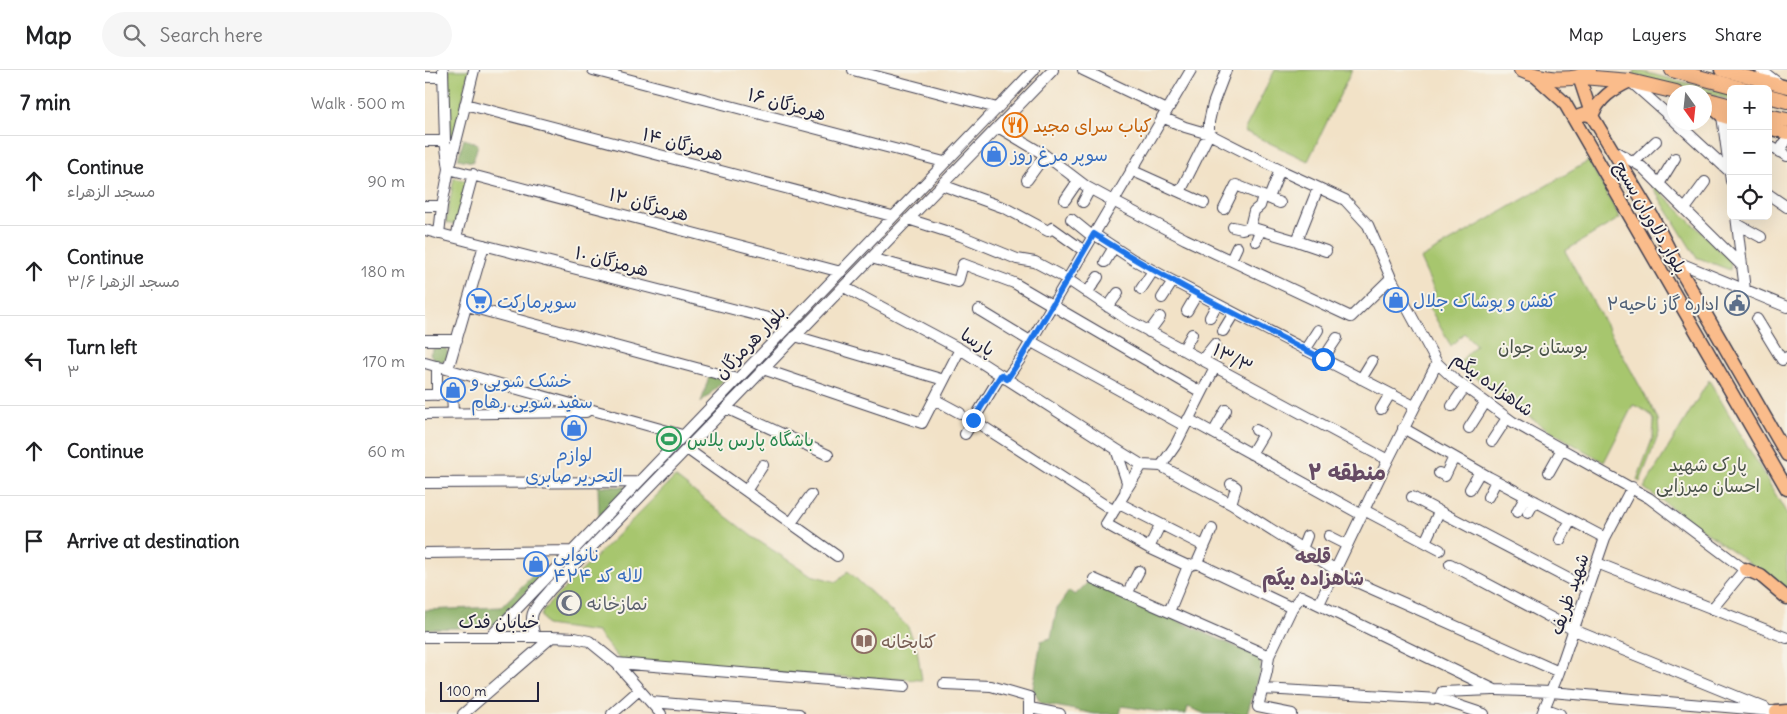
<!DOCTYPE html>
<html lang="en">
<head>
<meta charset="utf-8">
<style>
  :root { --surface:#fff; --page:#f6f6f6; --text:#202124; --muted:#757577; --line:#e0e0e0 }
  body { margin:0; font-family:Delius,"Playpen Sans Arabic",sans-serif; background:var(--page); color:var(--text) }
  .controls { position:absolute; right:15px; top:15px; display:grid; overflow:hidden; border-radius:8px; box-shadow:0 5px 20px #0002 }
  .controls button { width:45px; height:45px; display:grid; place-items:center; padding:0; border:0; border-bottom:1px solid var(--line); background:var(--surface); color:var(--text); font:25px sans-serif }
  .compass { position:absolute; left:1242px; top:15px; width:45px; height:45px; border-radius:50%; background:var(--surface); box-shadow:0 5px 20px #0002; rotate:165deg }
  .scale { position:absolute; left:15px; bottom:12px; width:99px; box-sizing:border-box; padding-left:5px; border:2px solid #22223b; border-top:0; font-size:14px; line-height:18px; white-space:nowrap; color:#22223b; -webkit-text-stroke:4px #f7f3e8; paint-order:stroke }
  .stop { position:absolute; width:15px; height:15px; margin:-11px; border:4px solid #1a73e8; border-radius:50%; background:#fff }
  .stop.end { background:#1a73e8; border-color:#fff; box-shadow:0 1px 5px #0008 }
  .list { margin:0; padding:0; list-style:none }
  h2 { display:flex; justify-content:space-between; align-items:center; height:65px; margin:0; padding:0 20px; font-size:21px }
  h2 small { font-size:16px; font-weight:400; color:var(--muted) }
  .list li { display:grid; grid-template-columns:32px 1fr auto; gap:15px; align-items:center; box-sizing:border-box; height:90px; padding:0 20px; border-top:1px solid var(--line) }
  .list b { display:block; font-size:19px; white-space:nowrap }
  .list p { margin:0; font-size:16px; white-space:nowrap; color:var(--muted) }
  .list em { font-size:16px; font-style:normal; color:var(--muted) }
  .icon { flex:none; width:28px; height:28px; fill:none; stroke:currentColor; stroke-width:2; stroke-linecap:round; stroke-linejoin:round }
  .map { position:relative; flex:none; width:1362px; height:644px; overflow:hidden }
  header { display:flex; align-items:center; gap:30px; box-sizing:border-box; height:70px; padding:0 25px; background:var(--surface); border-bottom:1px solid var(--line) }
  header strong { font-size:24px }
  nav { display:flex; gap:28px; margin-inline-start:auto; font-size:18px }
  .search { width:350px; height:45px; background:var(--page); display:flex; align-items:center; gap:12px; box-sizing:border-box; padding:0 18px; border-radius:28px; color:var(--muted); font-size:19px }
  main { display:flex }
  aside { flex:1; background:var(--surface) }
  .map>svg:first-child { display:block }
</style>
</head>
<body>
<header>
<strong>Map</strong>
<div class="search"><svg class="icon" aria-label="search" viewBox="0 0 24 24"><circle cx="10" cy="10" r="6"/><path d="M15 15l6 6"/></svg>Search here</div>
<nav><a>Map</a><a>Layers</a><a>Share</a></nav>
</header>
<main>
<aside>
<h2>7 min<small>Walk · 500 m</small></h2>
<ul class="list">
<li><svg class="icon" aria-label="ahead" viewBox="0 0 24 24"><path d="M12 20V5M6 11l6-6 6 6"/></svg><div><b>Continue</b><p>مسجد الزهراء</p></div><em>90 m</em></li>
<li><svg class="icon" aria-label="ahead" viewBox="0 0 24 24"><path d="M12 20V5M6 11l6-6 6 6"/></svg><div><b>Continue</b><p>مسجد الزهرا ۳/۶</p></div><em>180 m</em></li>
<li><svg class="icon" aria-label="left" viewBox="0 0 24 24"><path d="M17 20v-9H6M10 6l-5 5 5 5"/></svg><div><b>Turn left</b><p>۳</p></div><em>170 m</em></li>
<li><svg class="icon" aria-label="ahead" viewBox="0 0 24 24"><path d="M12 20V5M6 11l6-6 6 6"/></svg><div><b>Continue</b></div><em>60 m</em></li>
<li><svg class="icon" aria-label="arrive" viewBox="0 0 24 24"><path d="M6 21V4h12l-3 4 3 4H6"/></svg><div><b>Arrive at destination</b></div></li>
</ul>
</aside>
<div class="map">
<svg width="1362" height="644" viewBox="0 0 1362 644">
  <rect width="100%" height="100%" fill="#f7f3e8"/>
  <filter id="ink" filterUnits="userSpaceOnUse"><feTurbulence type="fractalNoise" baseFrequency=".02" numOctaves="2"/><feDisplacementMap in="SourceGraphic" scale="10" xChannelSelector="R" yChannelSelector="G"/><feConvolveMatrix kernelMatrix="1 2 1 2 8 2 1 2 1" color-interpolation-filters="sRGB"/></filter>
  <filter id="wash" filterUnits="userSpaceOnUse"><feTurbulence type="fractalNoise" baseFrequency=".0096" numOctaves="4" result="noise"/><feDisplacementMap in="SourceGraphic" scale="20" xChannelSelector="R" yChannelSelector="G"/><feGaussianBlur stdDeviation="1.12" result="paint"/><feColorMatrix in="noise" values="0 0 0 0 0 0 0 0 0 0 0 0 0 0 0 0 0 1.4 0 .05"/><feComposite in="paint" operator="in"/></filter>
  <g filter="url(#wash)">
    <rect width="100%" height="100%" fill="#f2e2c7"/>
    <path fill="#a7c66e" stroke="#647454" d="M24 0H44L29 69H24L23 40Z
      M850 0H927L883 91 819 61Z
      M1210 0 1306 24V30L1209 5Z
      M1164 91 1195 148 1140 181 1233 349 1234 363 1215 412 1212 410 1228 367 1229 350 1226 345 1214 337 1208 335 1179 392C1129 363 1077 334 1034 293L1051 275 1039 263 1026 276 999 228 1010 222 995 189Z
      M29 108 42 111 32 155 21 153Z
      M1222 108 1306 192 1305 200 1271 187Z
      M1284 310 1362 444V520L1219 418Z
      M250 407 329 468 386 505 412 512 423 501 483 557 492 579 497 610 347 604 199 595 172 562 121 555 116 546 119 539Z"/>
    <path fill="#85ab61" stroke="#54664e" d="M39 69 53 74 48 92 33 89Z
      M15 277 21 279 23 282 22 288 17 292C11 290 7 289 5 283L8 279Z
      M284 306 299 310 276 333Z
      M173 416 202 417 174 446Z
      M118 495 123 499 70 554 63 557 0 559V540L76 537Z
      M664 511 836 588 835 602 822 644H780L763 637 761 644H749L697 636 695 644H670L615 633 608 618 616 571 626 568 632 538 644 521 650 525Z"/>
  </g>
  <g filter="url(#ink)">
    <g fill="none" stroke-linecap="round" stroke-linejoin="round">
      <defs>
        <path id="minor" d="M168 0 519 92
          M428 0 572 38
          M658 0 742 40
          M1336 0 1353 13
          M0 7H17
          M1206 12 1250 51
          M40 34 467 146
          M1297 46 1306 111
          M737 47 760 57 784 64 855 100 920 130 943 155 966 208 1012 293 1029 309 1088 352 1224 428 1324 503
          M1251 52 1304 101
          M573 57 620 85 662 117 688 131 760 169 926 247 966 208
          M0 71H20
          M1343 75 1362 86
          M1186 79 1217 97 1317 196
          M1354 82 1362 69
          M1209 92 1231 71
          M25 96 49 0
          M24 99 416 202
          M706 100 779 133
          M602 110 620 85
          M1234 114 1250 88
          M517 115 580 138 623 161 627 158 655 178
          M893 118 872 171 901 181
          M755 122 784 64V52L788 34 801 0
          M1343 124 1362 137
          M838 126 835 136 829 141 825 157 872 171
          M844 128 855 100
          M640 130 653 111
          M658 132 665 119
          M0 136H17
          M799 139 811 115 855 133
          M1260 139 1280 112
          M1311 146 1320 220
          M483 149 536 166 592 189 610 192 642 209 703 250 963 390
          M646 149 667 166
          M1312 154 1336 167
          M808 157 817 159 825 157
          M0 160 366 254
          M14 164 17 136 24 99 20 71 18 0
          M669 164 707 189 742 208 989 336
          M31 167 48 104
          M831 171 835 161
          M446 188 533 212 538 194 589 213 776 322
          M806 190 812 177
          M1250 191 1362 237
          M680 192 689 177
          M419 217 535 279 691 379 702 412 700 423 681 454 724 478 763 496 772 493 867 538
          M716 219 728 201
          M662 223 673 207
          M737 228 748 211
          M42 236 312 309
          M683 237 693 223
          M554 240 605 271 760 356
          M762 241 772 224
          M785 247 792 234
          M1332 249 1357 290 1362 287
          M798 261 809 243
          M724 262 735 247
          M370 266 519 310
          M0 270H32
          M758 280 767 264
          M880 280 893 260
          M898 289 912 268
          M777 290 790 274
          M0 293 257 365
          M12 296V325
          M23 299 59 175
          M338 299 497 353 535 279
          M581 309 596 288 766 0
          M936 309 947 291
          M0 325 27 324 28 343
          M509 329 535 343
          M1027 336 1039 318
          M301 338 403 385
          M956 339 965 324
          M0 344 161 342
          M763 349 937 445
          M548 350 689 441
          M978 358 1064 407 1180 468
          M1044 358 1060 333
          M788 363 801 340
          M540 364 576 305
          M1067 371 1082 348
          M262 379 412 486
          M691 379 717 395 736 396 806 434 911 500
          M826 384 838 364 831 360
          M736 396 750 376 790 297
          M1124 402 1137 379
          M1014 403 1020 406 1029 387
          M0 413 213 412
          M806 414 811 417 806 434
          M1045 419 1055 402
          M701 420 717 395
          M321 421 338 395
          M987 427 1163 519
          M1063 427 1071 411
          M694 433 779 476
          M939 440 1015 480
          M1092 442 1101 426
          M1103 443 1110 431
          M366 453 386 425
          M904 466 922 475
          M1135 470 1146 450
          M1000 472 1014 442
          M724 478 735 455
          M877 479 882 466
          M0 483 146 481
          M772 493 787 459
          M1172 493 1362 568
          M1025 494 1149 560 1340 638
          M909 502 1134 602
          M669 509 844 586
          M702 524 714 501
          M894 534 963 390 1012 293
          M1287 539 1320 499
          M744 542 763 496
          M0 567H127L150 568 164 571 191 593 236 644
          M65 567 609 0
          M110 567C102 540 110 539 126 519L628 0
          M191 593 480 616
          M519 614 566 616 604 627V644
          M837 619 1014 629 1059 644
          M1014 629 1017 622 1068 620
          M226 632 374 644
          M605 638 635 644
          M1119 638 1135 644
          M38 644 127 567
          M187 644 214 620
          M867 644 833 637 842 601 844 586 867 538 876 526 1070 620 1126 622 1359 642
          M1117 644 1134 602 1180 468 1207 417"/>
        <path id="major" d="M1296 0 1362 17
          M1109 5 1139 32 1362 419
          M1154 7 1167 46 1227 146 1250 191 1362 385
          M1280 31 1297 46 1306 49
          M1151 52 1154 46 1160 44 1167 46C1174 28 1188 19 1205 11
          M1343 58 1362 63
          M1320 499 1336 506 1362 528
          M1351 642 1362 641"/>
        <path id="highway" d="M1096 0C1113 8 1149 14 1164 1
          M1247 0 1318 19
          M1157 7 1205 11 1251 22
          M1343 26 1362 31
          M1280 29 1306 36
          M1343 46 1362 50"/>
      </defs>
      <use href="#minor" stroke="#413f50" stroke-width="12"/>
      <use href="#major" stroke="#413f50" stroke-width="15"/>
      <use href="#highway" stroke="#413f50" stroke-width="16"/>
      <use href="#minor" stroke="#fff" stroke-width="10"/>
      <use href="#major" stroke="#fabc8b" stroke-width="12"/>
      <use href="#highway" stroke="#fabc8b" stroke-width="14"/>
    </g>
  </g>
  <g fill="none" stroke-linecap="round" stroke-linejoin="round" filter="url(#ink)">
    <path stroke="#1a73e8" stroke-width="6" d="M548 350 576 305 582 309 596 288 669 164C742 211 821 249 898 289"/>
  </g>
  <defs>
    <symbol id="restaurant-ring" viewBox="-11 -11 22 22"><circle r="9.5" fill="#f7f3e8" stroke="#e8710a" stroke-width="1.5"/><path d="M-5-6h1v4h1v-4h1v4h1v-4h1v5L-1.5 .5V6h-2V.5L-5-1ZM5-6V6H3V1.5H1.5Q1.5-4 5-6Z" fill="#e8710a"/></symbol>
    <symbol id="shop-ring" viewBox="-11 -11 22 22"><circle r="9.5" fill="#f7f3e8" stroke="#3f7fe0" stroke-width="1.5"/><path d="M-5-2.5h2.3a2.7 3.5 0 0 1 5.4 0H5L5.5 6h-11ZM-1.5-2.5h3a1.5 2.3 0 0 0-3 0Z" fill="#3f7fe0"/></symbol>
    <symbol id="supermarket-ring" viewBox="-11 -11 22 22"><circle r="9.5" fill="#f7f3e8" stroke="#3f7fe0" stroke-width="1.5"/><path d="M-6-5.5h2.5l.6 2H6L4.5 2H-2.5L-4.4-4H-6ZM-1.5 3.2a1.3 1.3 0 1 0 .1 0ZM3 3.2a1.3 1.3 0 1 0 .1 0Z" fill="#3f7fe0"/></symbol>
    <symbol id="civic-ring" viewBox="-11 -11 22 22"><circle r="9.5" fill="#f7f3e8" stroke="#5c6f8a" stroke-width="1.5"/><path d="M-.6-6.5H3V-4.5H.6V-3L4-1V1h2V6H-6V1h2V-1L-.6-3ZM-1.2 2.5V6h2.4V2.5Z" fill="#5c6f8a"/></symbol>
    <symbol id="stadium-ring" viewBox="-11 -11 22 22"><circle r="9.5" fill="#f7f3e8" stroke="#2e9e5b" stroke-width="1.5"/><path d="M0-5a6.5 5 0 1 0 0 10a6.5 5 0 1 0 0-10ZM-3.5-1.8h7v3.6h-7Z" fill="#2e9e5b"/></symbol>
    <symbol id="mosque-ring" viewBox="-11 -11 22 22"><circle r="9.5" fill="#f7f3e8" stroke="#6b7280" stroke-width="1.5"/><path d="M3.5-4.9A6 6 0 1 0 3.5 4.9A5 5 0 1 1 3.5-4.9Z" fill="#6b7280"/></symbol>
    <symbol id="library-ring" viewBox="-11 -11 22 22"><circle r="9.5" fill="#f7f3e8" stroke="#8d6e63" stroke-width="1.5"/><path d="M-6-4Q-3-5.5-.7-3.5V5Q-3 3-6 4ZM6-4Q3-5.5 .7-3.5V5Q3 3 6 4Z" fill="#8d6e63"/></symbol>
  </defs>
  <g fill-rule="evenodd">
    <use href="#restaurant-ring" x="576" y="41" width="28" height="28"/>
    <use href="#shop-ring" x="555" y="70" width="28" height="28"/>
    <use href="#shop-ring" x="957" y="216" width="28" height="28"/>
    <use href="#supermarket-ring" x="40" y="217" width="28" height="28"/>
    <use href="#civic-ring" x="1298" y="219" width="28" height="28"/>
    <use href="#shop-ring" x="14" y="306" width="28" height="28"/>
    <use href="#shop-ring" x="135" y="344" width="28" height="28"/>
    <use href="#stadium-ring" x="230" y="355" width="28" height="28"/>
    <use href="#shop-ring" x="97" y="480" width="28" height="28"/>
    <use href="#mosque-ring" x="130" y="519" width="28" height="28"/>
    <use href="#library-ring" x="425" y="557" width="28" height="28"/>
  </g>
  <g text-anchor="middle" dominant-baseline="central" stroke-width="4" stroke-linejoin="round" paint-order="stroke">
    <g font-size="18" fill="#22223b" stroke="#f7f3e8">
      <text transform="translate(362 34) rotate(15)">هرمزگان ۱۶</text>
      <text transform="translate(258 74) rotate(15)">هرمزگان ۱۴</text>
      <text transform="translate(224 134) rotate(15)">هرمزگان ۱۲</text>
      <text transform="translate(1226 147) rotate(60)">بلوار دلاوران بسیج</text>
      <text transform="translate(187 191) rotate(14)">هرمزگان ۱۰</text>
      <text transform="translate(325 272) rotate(-46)">بلوار هرمزگان</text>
      <text transform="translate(553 272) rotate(32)">پارسا</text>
      <text transform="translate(808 288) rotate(28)">۱۳/۳</text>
      <text transform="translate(1068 314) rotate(36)">شاهزاده بیگم</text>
      <text transform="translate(1144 524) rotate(-71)">شهید ظریف</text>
      <text x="74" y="551">خیابان فدک</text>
    </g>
    <g font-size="18" fill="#c56008" stroke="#f7f3e8" text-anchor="start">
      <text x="608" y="55">کباب سرای مجید</text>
    </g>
    <g font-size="18" fill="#366cbe" stroke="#f7f3e8" text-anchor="start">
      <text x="586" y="84">سوپر مرغ روز</text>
      <text x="988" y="230">کفش و پوشاک جلال</text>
      <text x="72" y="231">سوپرمارکت</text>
      <text x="46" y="310">خشک شویی و<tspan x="46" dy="21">سفید شویی رهام</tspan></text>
      <text x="149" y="384" text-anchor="middle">لوازم<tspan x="149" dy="21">التحریر صابری</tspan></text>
      <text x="128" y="484">نانوایی<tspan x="128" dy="21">لاله کد ۴۲۴</tspan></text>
    </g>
    <g font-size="18" fill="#4e5e75" stroke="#f7f3e8" text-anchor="end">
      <text x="1294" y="233">اداره گاز ناحیه۲</text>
    </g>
    <g font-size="18" fill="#4a534a" stroke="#f7f3e8">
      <text x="1118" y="276">بوستان جوان</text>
      <text x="1283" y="394">پارک شهید<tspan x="1283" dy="21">احسان میرزایی</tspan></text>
    </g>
    <g font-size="18" fill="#27864d" stroke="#f7f3e8" text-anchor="start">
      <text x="262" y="369">باشگاه پارس پلاس</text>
    </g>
    <g font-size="18" fill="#5b616d" stroke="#f7f3e8" text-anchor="start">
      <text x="162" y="533">نمازخانه</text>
    </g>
    <g font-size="18" fill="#785e54" stroke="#f7f3e8" text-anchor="start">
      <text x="456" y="571">کتابخانه</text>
    </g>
    <g font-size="19" font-weight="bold" fill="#664b64" stroke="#f7f3e8">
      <text x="888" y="486">قلعه<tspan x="888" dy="22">شاهزاده بیگم</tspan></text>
    </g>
    <g font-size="22" font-weight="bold" fill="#664b64" stroke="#f7f3e8">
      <text x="922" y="402">منطقه ۲</text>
    </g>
  </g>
</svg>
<div class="controls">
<button>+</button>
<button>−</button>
<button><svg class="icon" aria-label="locate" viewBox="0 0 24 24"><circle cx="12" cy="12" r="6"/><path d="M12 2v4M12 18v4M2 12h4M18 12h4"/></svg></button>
</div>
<svg class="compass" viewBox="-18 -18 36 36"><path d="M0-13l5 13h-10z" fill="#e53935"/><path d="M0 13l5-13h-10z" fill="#757577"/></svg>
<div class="scale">100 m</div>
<div class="stop" style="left:898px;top:289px"></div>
<div class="stop end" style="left:548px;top:350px"></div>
</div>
</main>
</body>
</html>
